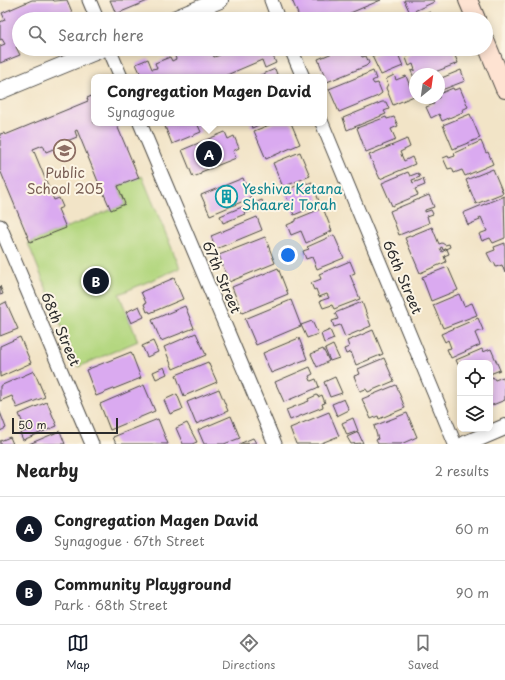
<!DOCTYPE html>
<html lang="en">
<head>
<meta charset="utf-8">
<style>
  :root { --surface:#fff; --page:#f6f6f6; --text:#222; --muted:#767676; --line:#e0e0e0; --accent:#111827 }
  body { margin:0; font-family:"Playpen Sans",sans-serif; background:var(--page); color:var(--text) }
  .controls { position:absolute; right:12px; bottom:12px; display:grid; overflow:hidden; border-radius:8px; box-shadow:0 2px 10px #0003 }
  .controls button { width:36px; height:36px; display:grid; place-items:center; padding:0; border:0; border-bottom:1px solid var(--line); background:var(--surface); color:var(--text); font:20px sans-serif }
  .compass { position:absolute; left:409px; top:68px; width:36px; height:36px; border-radius:50%; background:var(--surface); box-shadow:0 2px 10px #0003; rotate:29deg }
  .scale { position:absolute; left:12px; bottom:10px; width:106px; box-sizing:border-box; padding-left:4px; border:2px solid #2b2b2b; border-top:0; font-size:11px; line-height:14px; white-space:nowrap; color:#2b2b2b; -webkit-text-stroke:3px #fcf5e5; paint-order:stroke }
  .you { position:absolute; left:288px; top:255px; width:14px; height:14px; margin:-10px; border:3px solid #fff; border-radius:50%; background:#1a73e8; box-shadow:0 0 0 6px #1a73e833 }
  .badge { display:grid; place-items:center; width:26px; height:26px; border-radius:50%; background:var(--accent); color:#fff; font-size:13px; font-weight:700 }
  .pin { position:absolute; translate:-50% -50%; border:2px solid #fff; box-shadow:0 1px 4px #0006 }
  .popup { position:absolute; left:91px; top:74px; width:236px; height:52px; box-sizing:border-box; display:grid; place-content:center; border-radius:8px; background:var(--surface); filter:drop-shadow(0 1px 3px #0005); font-size:13px; white-space:nowrap; color:var(--muted) }
  .popup b { font-size:15px; color:var(--text) }
  .popup::after { content:''; position:absolute; left:50%; top:100%; margin-left:-8px; border:8px solid transparent; border-top-color:var(--surface) }
  .list { margin:0; padding:0; list-style:none }
  h2 { display:flex; justify-content:space-between; align-items:center; height:52px; margin:0; padding:0 16px; font-size:17px }
  h2 small { font-size:13px; font-weight:400; color:var(--muted) }
  .list li { display:grid; grid-template-columns:26px 1fr auto; gap:12px; align-items:center; box-sizing:border-box; height:64px; padding:0 16px; border-top:1px solid var(--line) }
  .list b { display:block; font-size:15px; white-space:nowrap }
  .list p { margin:0; font-size:13px; white-space:nowrap; color:var(--muted) }
  .list em { font-size:13px; font-style:normal; color:var(--muted) }
  .icon { flex:none; width:22px; height:22px; fill:none; stroke:currentColor; stroke-width:2; stroke-linecap:round; stroke-linejoin:round }
  .map { position:relative; flex:none; width:505px; height:444px; overflow:hidden }
  .search { position:absolute; background:var(--surface); box-shadow:0 2px 10px #0003; left:12px; right:12px; top:12px; height:44px; display:flex; align-items:center; gap:10px; box-sizing:border-box; padding:0 14px; border-radius:22px; color:var(--muted); font-size:15px }
  .sheet { height:180px; background:var(--surface) }
  nav { display:flex; justify-content:space-around; align-items:center; box-sizing:border-box; height:56px; border-top:1px solid var(--line); background:var(--surface); font-size:11px; color:var(--muted) }
  nav a { display:grid; justify-items:center; gap:2px }
  nav .on { color:var(--accent) }
  .map>svg:first-child { display:block }
</style>
</head>
<body>
<div class="map">
<svg width="505" height="444" viewBox="0 0 505 444">
  <rect width="100%" height="100%" fill="#fcf5e5"/>
  <filter id="ink" filterUnits="userSpaceOnUse"><feTurbulence type="fractalNoise" baseFrequency=".025" numOctaves="2"/><feDisplacementMap in="SourceGraphic" scale="8" xChannelSelector="R" yChannelSelector="G"/><feConvolveMatrix kernelMatrix="1 2 1 2 8 2 1 2 1" color-interpolation-filters="sRGB"/></filter>
  <filter id="wash" filterUnits="userSpaceOnUse"><feTurbulence type="fractalNoise" baseFrequency=".012" numOctaves="4" result="noise"/><feDisplacementMap in="SourceGraphic" scale="16" xChannelSelector="R" yChannelSelector="G"/><feGaussianBlur stdDeviation="0.9" result="paint"/><feColorMatrix in="noise" values="0 0 0 0 0 0 0 0 0 0 0 0 0 0 0 0 0 1.4 0 .05"/><feComposite in="paint" operator="in"/></filter>
  <g filter="url(#wash)">
    <rect width="100%" height="100%" fill="#f2e4c7"/>
    <path fill="#b4d780" stroke="#708156" d="M142 176 180 268 119 294 138 341 78 367 28 243 125 204 118 186Z"/>
    <g id="blocks">
      <path fill="#daaaf0" fill-rule="evenodd" d="M32 0H53L54 1 67 0 75 19H19V45L16 47 20 55 0 63V46L5 44 2 39 0 40V22L5 20 2 13Z
        M110 0H150L116 14Z
        M292 0H381L336 19H300Z
        M404 0H433L434 2 410 13Z
        M430 12 433 19H412Z
        M256 14 258 19H244Z
        M172 49H270L276 63 265 68 262 60 222 77H142L136 64 148 59 152 69 157 68 155 63 170 57 172 61 176 59ZM218 49 220 55 214 57 212 52Z
        M342 49H366L360 51 362 57 366 56 369 63 366 66 327 82 318 59Z
        M387 49H396L403 66 381 75 372 56Z
        M424 49H452V51L446 53 453 51 458 63 430 74H415V80L411 71 415 70 413 64 409 66 406 58 409 55Z
        M275 69 278 77H256Z
        M461 70 465 81 439 91V79Z
        M373 71 376 79 372 81 374 84 378 83 382 93 378 96 339 112 329 89Z
        M394 75 396 80 406 76 414 96 393 105 386 88 388 84 386 79Z
        M453 88 454 90 460 88 468 107 462 110 463 112 442 121 439 114 431 118 426 107 434 104 432 98H439V94Z
        M94 95V123H116L139 178 118 186 125 204 111 210 103 192 99 194 96 186 99 184 77 130 75 131 77 137 67 141 68 143 46 152 43 145 33 149 54 200 59 198 63 207 58 209 66 228 30 242 0 170V134L4 133 5 135 88 101 87 98Z
        M382 102H386L389 109 384 111 386 114 347 130 343 118Z
        M470 114 480 138 453 149 443 125Z
        M386 117 387 119 394 117 398 126 391 129 396 140 366 152 357 128Z
        M167 123H197L201 132 172 144 164 124Z
        M250 123H263L252 128Z
        M274 123H291L300 144 266 159 254 131Z
        M225 132 228 139 234 136 239 148 233 151 236 158 201 172V174L193 177 182 150Z
        M407 139 410 147 400 152 404 161 412 157 415 164 380 179 369 155Z
        M481 141 486 153 488 152 493 164 465 176 462 170 454 173 452 168 448 169 443 158 448 156 449 158 455 156 454 153Z
        M300 152 310 176 283 187 273 163Z
        M493 169 503 193 476 204 466 180Z
        M408 172 410 176 418 173 420 177 412 180 413 183 423 179 425 185 415 189 418 195 392 206 382 183Z
        M243 178 251 198 210 215 201 195Z
        M306 182 307 184 312 182 320 204 294 215 284 191Z
        M429 195 434 207 425 210V212L431 210 433 214 427 216 429 223 399 235 390 211Z
        M504 196 505 238 493 243 490 238 482 241 479 234 487 231 481 217 479 218 480 220 468 225 463 213Z
        M262 200 264 206 247 213 244 207Z
        M242 207 245 214 223 223 220 216Z
        M323 208 332 231 306 243 301 231 291 235 287 225 296 221V219Z
        M257 217 262 230 216 249 211 236Z
        M432 227 439 244 442 243 445 245 449 244 450 247 443 250 442 247 440 248 442 252 447 249 449 254 444 256 446 262 420 273 405 238Z
        M334 235 344 258 317 269 312 257 306 259 303 251 309 249 307 247Z
        M265 237 275 263 229 282 219 255Z
        M505 243V273L502 265 496 267 494 262 492 263 487 253 495 250 494 247Z
        M350 261 355 273 350 275 360 299 334 309 332 305 323 308 320 301 329 298 327 294 319 297 316 289 314 290 311 283 321 279 319 274Z
        M448 267 458 290 431 301 422 277Z
        M278 268 288 294 242 313 232 287Z
        M174 278 183 299 150 313 149 311 147 312 144 304 146 303 141 292Z
        M0 286 3 294 0 295Z
        M459 294 464 306 472 303 477 315 443 328 433 305Z
        M291 300 301 326 256 345 245 319Z
        M6 302 18 329 0 336V305Z
        M362 302 371 326 345 337 340 325 334 327 332 321 338 319 335 313Z
        M139 306 144 317 131 323 126 312Z
        M185 306 194 328 161 341 152 320Z
        M478 318 483 330 475 333 480 345 451 358 447 349 451 348 448 340 445 342 441 334Z
        M312 321 318 334 307 338 301 325Z
        M330 330 334 339 324 343 321 334Z
        M373 330 383 354 356 365 351 352 346 354 344 349 349 347 347 341Z
        M196 333 206 355 173 369 164 347Z
        M20 337 31 363 0 377V346Z
        M299 338 307 359 271 373 263 353Z
        M153 341 158 352 147 357 142 346Z
        M333 345 339 358 330 361 325 349Z
        M323 349 329 361 317 367 311 354Z
        M482 349 483 352 491 349 500 370 490 374V363H460V369L456 360Z
        M131 352 141 378 96 396 86 370Z
        M384 358 394 381 368 392 366 389 360 391 354 376 360 374 358 369Z
        M208 362 217 382 184 396 176 375Z
        M164 367 167 374 156 379 153 372Z
        M310 367 313 374 309 376 311 381 316 379 319 387 284 402 275 382Z
        M34 371 45 397 17 408 12 396 0 401V386Z
        M335 377 342 393 330 397 324 382Z
        M493 377 495 380 503 377 505 383V400L490 406V378Z
        M144 385 155 411 110 430 100 404Z
        M396 385 405 408 379 419 378 416 371 419 362 399Z
        M219 389 228 411 196 424 187 402Z
        M177 394 183 409 170 414 164 400Z
        M317 395 318 397 322 395 325 403 322 404 323 407 290 420 286 410 309 401 308 399Z
        M344 399 349 410 337 416 332 404Z
        M47 402 57 426 23 440 20 433 26 431 19 414Z
        M0 412 6 428 0 431Z
        M329 412 339 436 319 444H296L290 428Z
        M407 413 417 437 401 444H378L376 440 378 439 374 426Z
        M231 416 240 438 224 444H204L198 430Z
        M353 418 358 431 347 435 342 423Z
        M158 419 168 444H116L113 437Z
        M187 423 197 442 192 444H183L176 428Z
        M60 431 65 444H29Z
        M358 432 363 443 351 444 347 437Z
        M10 437 13 444H0V441Z
        M253 438 256 443 239 444Z"/>
    </g>
  </g>
  <g filter="url(#ink)">
    <use href="#blocks" fill-opacity="0" stroke="#494742" stroke-width="1"/>
    <g fill="none" stroke-linecap="round" stroke-linejoin="round">
      <defs>
        <path id="minor" d="M89 0 97 19
          M271 0 278 19
          M109 49 121 77
          M291 49 303 77
          M140 123 275 444
          M322 123 455 444
          M0 226 92 444"/>
        <path id="tertiary" d="M174 19 220 0
          M0 91 102 49
          M465 444 505 427"/>
        <path id="secondary" d="M468 0 476 19
          M486 43 505 89"/>
      </defs>
      <use href="#minor" stroke="#494742" stroke-width="15"/>
      <use href="#tertiary" stroke="#494742" stroke-width="18"/>
      <use href="#secondary" stroke="#494742" stroke-width="20"/>
      <use href="#minor" stroke="#fff" stroke-width="13"/>
      <use href="#tertiary" stroke="#fff" stroke-width="16"/>
      <use href="#secondary" stroke="#fee3d2" stroke-width="18"/>
    </g>
  </g>
  <defs>
    <symbol id="school-ring" viewBox="-11 -11 22 22"><circle r="9.5" fill="#fcf5e5" stroke="#8d6e63" stroke-width="1.5"/><path d="M0-5L7-2L0 1L-7-2ZM-4 1L0 2.5L4 1V4Q0 6-4 4Z" fill="#8d6e63"/></symbol>
    <symbol id="building-ring" viewBox="-11 -11 22 22"><circle r="9.5" fill="#fcf5e5" stroke="#0f9aa8" stroke-width="1.5"/><path d="M-4-6H4V6H1V3H-1V6H-4ZM-2.5-4.3h1.7v1.8h-1.7ZM.8-4.3h1.7v1.8H.8ZM-2.5-1h1.7V.8h-1.7ZM.8-1h1.7V.8H.8Z" fill="#0f9aa8"/></symbol>
  </defs>
  <g fill-rule="evenodd">
    <use href="#school-ring" x="52" y="138" width="25" height="25"/>
    <use href="#building-ring" x="214" y="184" width="25" height="25"/>
  </g>
  <g text-anchor="middle" dominant-baseline="central" stroke-width="4" stroke-linejoin="round" paint-order="stroke">
    <g font-size="14" fill="#785e54" stroke="#fcf5e5">
      <text x="65" y="172">Public<tspan x="65" dy="16">School 205</tspan></text>
    </g>
    <g font-size="14" fill="#0d838f" stroke="#fcf5e5" text-anchor="start">
      <text x="242" y="188">Yeshiva Ketana<tspan x="242" dy="16">Shaarei Torah</tspan></text>
    </g>
    <g font-size="14" fill="#2b2b2b" stroke="#fcf5e5">
      <text transform="translate(222 277) rotate(67)">67th Street</text>
      <text transform="translate(403 277) rotate(67)">66th Street</text>
      <text transform="translate(61 329) rotate(67)">68th Street</text>
    </g>
  </g>
</svg>
<div class="controls">
<button><svg class="icon" aria-label="locate" viewBox="0 0 24 24"><circle cx="12" cy="12" r="6"/><path d="M12 2v4M12 18v4M2 12h4M18 12h4"/></svg></button>
<button><svg class="icon" aria-label="layers" viewBox="0 0 24 24"><path d="M12 4l9 5-9 5-9-5zM3 14l9 5 9-5"/></svg></button>
</div>
<svg class="compass" viewBox="-18 -18 36 36"><path d="M0-13l5 13h-10z" fill="#e53935"/><path d="M0 13l5-13h-10z" fill="#767676"/></svg>
<div class="scale">50 m</div>
<div class="you"></div>
<div class="pin badge" style="left:209px;top:154px">A</div>
<div class="popup"><b>Congregation Magen David</b>Synagogue</div>
<div class="pin badge" style="left:96px;top:281px">B</div>
<div class="search"><svg class="icon" aria-label="search" viewBox="0 0 24 24"><circle cx="10" cy="10" r="6"/><path d="M15 15l6 6"/></svg>Search here</div>
</div>
<section class="sheet">
<h2>Nearby<small>2 results</small></h2>
<ul class="list">
<li><span class="badge">A</span><div><b>Congregation Magen David</b><p>Synagogue · 67th Street</p></div><em>60 m</em></li>
<li><span class="badge">B</span><div><b>Community Playground</b><p>Park · 68th Street</p></div><em>90 m</em></li>
</ul>
</section>
<nav>
<a class="on"><svg class="icon" aria-label="map" viewBox="0 0 24 24"><path d="M3 6l6-2 6 2 6-2v14l-6 2-6-2-6 2zM9 4v14M15 6v14"/></svg>Map</a>
<a><svg class="icon" aria-label="directions" viewBox="0 0 24 24"><path d="M12 3l9 9-9 9-9-9zM9 14v-3h6M13 9l2 2-2 2"/></svg>Directions</a>
<a><svg class="icon" aria-label="saved" viewBox="0 0 24 24"><path d="M7 4h10v16l-5-4-5 4z"/></svg>Saved</a>
</nav>
</body>
</html>
